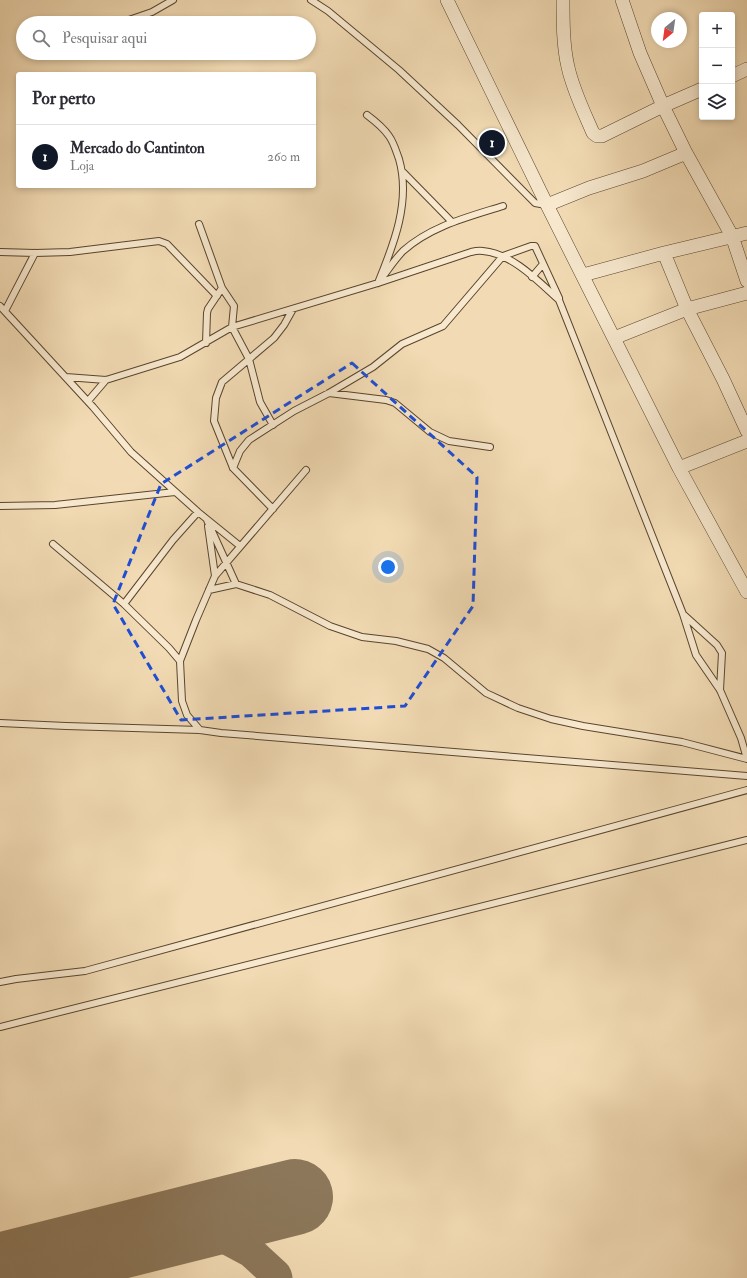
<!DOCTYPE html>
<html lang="pt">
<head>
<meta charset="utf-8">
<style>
  :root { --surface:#fff; --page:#f7f7f7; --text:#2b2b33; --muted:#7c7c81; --line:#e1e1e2; --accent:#111827 }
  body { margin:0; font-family:"IM FELL Double Pica",serif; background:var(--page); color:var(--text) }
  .controls { position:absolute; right:12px; top:12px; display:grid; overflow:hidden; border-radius:4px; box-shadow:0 2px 6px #0003 }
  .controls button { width:36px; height:36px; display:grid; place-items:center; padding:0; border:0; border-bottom:1px solid var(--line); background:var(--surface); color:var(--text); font:20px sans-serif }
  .compass { position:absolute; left:651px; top:12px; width:36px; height:36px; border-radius:50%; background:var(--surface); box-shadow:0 2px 6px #0003; rotate:209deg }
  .you { position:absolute; left:388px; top:567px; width:14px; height:14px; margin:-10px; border:3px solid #fff; border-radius:50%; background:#1a73e8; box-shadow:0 0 0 6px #1a73e833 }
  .badge { display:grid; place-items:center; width:26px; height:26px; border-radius:50%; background:var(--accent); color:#fff; font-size:13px; font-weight:700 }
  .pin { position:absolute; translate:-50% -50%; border:2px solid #fff; box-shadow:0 1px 4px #0006 }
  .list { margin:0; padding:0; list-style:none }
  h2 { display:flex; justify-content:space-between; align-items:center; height:52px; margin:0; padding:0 16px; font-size:17px }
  h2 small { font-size:13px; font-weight:400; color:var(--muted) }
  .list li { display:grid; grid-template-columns:26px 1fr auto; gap:12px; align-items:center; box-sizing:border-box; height:64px; padding:0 16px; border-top:1px solid var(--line) }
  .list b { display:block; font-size:15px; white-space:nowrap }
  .list p { margin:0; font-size:13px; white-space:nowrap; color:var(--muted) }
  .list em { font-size:13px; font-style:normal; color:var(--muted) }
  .icon { flex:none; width:22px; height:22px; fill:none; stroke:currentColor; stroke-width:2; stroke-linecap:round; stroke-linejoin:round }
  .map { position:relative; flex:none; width:747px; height:1278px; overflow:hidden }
  .search { position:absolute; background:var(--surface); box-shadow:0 2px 6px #0003; left:16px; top:16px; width:300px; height:44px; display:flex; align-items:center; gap:10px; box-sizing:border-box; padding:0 14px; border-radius:22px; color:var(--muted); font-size:15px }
  .panel { position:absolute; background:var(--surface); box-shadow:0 2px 6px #0003; left:16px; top:72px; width:300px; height:116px; border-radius:4px }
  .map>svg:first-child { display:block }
</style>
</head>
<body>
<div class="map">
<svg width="747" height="1278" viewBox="0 0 747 1278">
  <rect width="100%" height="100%" fill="#f2dbb4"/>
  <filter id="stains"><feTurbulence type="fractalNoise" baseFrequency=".005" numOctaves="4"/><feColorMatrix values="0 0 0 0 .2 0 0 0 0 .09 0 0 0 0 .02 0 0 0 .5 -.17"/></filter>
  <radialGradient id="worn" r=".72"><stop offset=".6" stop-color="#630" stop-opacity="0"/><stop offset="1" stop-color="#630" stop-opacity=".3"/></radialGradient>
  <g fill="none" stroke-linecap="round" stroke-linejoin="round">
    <path stroke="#8c775a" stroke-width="31" d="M181 1226 221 1236 251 1252 276 1275 277 1278"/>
    <path stroke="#8c775a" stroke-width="76" d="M0 1271 295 1197"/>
    <defs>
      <path id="lane" d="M311 0 328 11 399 70 458 125 535 203 546 205
        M120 23 152 12 173 0
        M55 53H56
        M367 115C375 121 383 127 389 136 394 143 396 151 399 159 411 201 394 244 378 283
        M402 171 452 222
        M199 224 222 288 208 309 207 313 206 343
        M0 252 35 253 70 252 159 241 167 244 217 296
        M384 275C390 267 396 258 403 251 431 226 468 217 503 206
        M532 277 543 264
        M222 288 234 306 232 327 249 359 260 402 273 425
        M0 306 93 407 131 452 198 512 240 546
        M5 311 35 253
        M66 377 106 380 180 357 232 327 378 283 471 252C475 251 479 250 483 251 513 254 538 281 559 300L683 614 696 655 720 690 741 738 747 759
        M329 393 386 400 395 403 430 432 449 441 490 447
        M88 401 106 380
        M233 468 240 451 249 440 294 411 329 393 373 367 402 344 443 326 503 256 531 246H535L559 298
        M0 506 55 505 175 492
        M273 509 233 468 214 421 216 398 222 382 274 338 284 325 293 309
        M207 520 236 584
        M208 526 215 576
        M53 544 124 604 169 648 180 661
        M209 590 236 584 270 595 330 626 362 637 396 641 428 649 444 658 486 693 518 708 551 719 583 726 682 742 747 759
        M124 604 173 540 198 512
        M684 615 717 645 722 653 720 690
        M0 723 66 726 200 730 221 733 747 776
        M200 730 187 715 182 701 180 661 196 620 215 576 306 470
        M0 982 16 979 85 971 747 790
        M0 1027 747 840"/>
      <path id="street" d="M447 0 547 205 679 468 747 592
        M563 0C563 21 563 46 568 67 573 90 584 112 593 133L597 136H602L663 106 702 89
        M622 0 640 53 663 106 686 153 732 236 747 281
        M732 76 747 69
        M547 205 589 188 643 171 686 153
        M664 253 687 309 723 379 747 431
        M583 275 664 253 747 233
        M614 338 687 309 747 293
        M679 468 747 441"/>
    </defs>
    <use href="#lane" stroke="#59452d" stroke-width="8"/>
    <use href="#street" stroke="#59452d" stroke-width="14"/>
    <use href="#lane" stroke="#f7e8ce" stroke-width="6"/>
    <use href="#street" stroke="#f7e8ce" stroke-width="13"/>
  </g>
  <path fill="none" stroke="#1d4ed8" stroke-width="3" stroke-dasharray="8 5" stroke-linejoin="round" d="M352 363 477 477 473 606 405 706 181 720 113 604 161 484Z"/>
  <rect width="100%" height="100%" filter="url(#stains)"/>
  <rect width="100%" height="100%" fill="url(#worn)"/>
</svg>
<div class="controls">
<button>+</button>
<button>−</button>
<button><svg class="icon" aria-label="layers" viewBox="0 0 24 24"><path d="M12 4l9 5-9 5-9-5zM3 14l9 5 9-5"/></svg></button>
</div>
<svg class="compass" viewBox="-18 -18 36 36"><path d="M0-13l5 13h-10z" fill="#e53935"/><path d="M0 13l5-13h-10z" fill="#7c7c81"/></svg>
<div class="you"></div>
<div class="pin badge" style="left:492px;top:143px">1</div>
<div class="search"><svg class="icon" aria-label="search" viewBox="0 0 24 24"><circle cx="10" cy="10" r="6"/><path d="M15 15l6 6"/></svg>Pesquisar aqui</div>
<section class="panel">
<h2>Por perto<small></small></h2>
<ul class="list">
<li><span class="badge">1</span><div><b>Mercado do Cantinton</b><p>Loja</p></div><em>260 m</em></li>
</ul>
</section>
</div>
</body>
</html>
